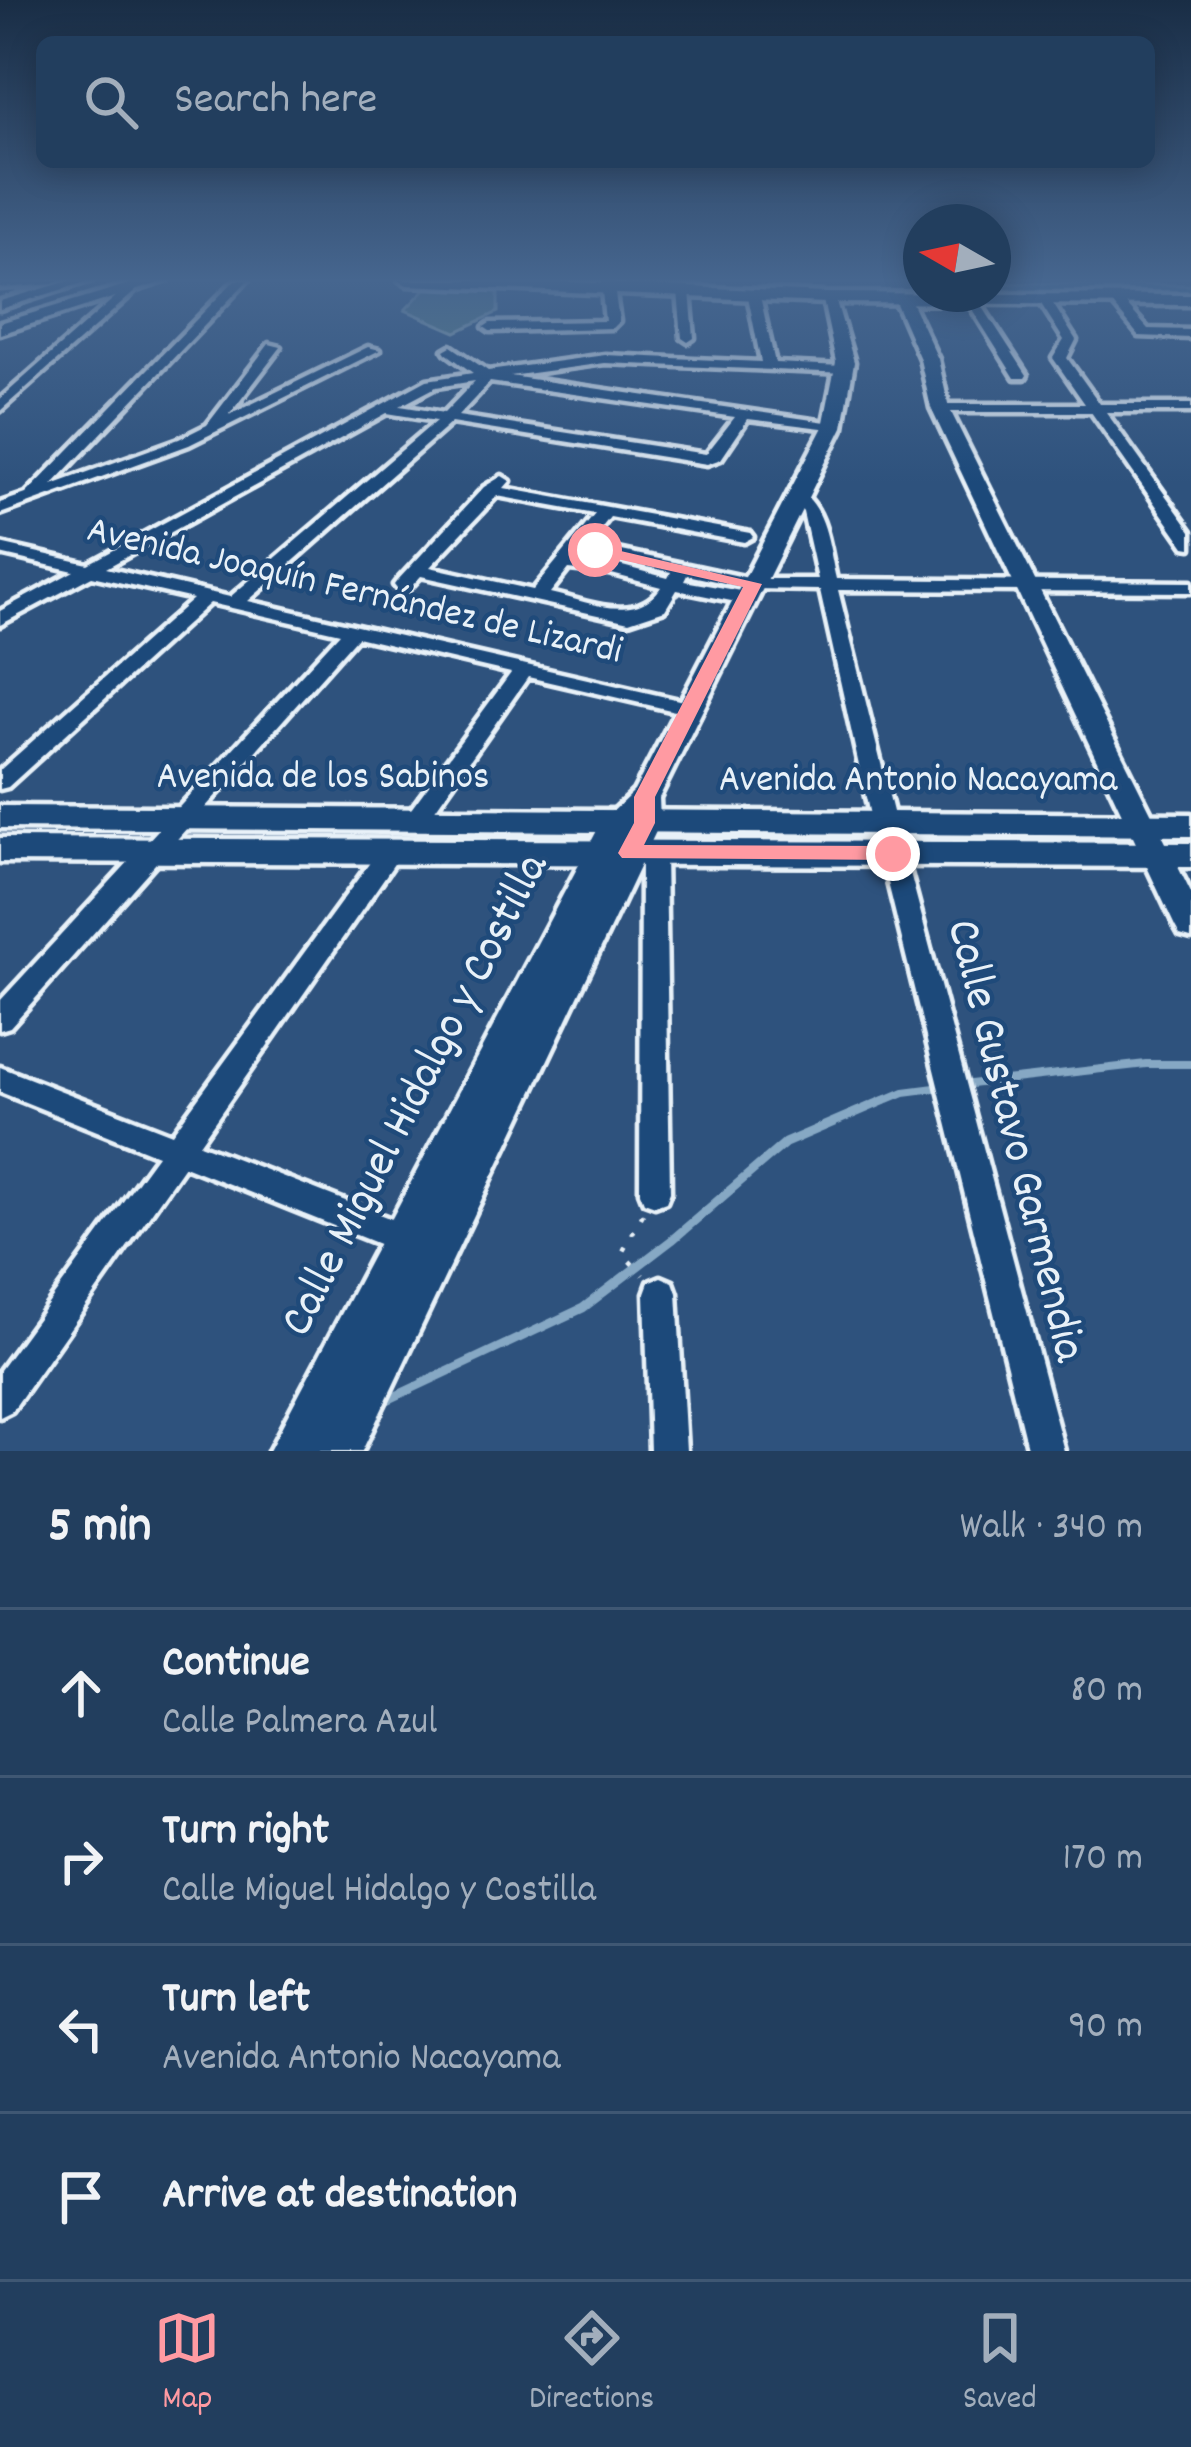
<!DOCTYPE html>
<html lang="en">
<head>
<meta charset="utf-8">
<style>
  :root { --surface:#223e5e; --page:#2e4967; --text:#f1f3f6; --muted:#a2aebc; --line:#3f5773; --accent:#ff9aa2 }
  body { margin:0; font-family:Dekko,sans-serif; background:var(--page); color:var(--text) }
  .compass { position:absolute; left:903px; top:204px; width:108px; height:108px; border-radius:50%; background:var(--surface); box-shadow:0 6px 30px #0003; rotate:279deg }
  .stop { position:absolute; width:36px; height:36px; margin:-27px; border:9px solid #ff9aa2; border-radius:50%; background:#fff }
  .stop.end { background:#ff9aa2; border-color:#fff; box-shadow:0 3px 12px #0008 }
  .list { margin:0; padding:0; list-style:none }
  h2 { display:flex; justify-content:space-between; align-items:center; height:156px; margin:0; padding:0 48px; font-size:51px }
  h2 small { font-size:39px; font-weight:400; color:var(--muted) }
  .list li { display:grid; grid-template-columns:78px 1fr auto; gap:36px; align-items:center; box-sizing:border-box; height:168px; padding:0 48px; border-top:3px solid var(--line) }
  .list b { display:block; font-size:45px; white-space:nowrap }
  .list p { margin:0; font-size:39px; white-space:nowrap; color:var(--muted) }
  .list em { font-size:39px; font-style:normal; color:var(--muted) }
  .icon { flex:none; width:66px; height:66px; fill:none; stroke:currentColor; stroke-width:2; stroke-linecap:round; stroke-linejoin:round }
  .map { position:relative; flex:none; width:1191px; height:1451px; overflow:hidden }
  .search { position:absolute; background:var(--surface); box-shadow:0 6px 30px #0003; left:36px; right:36px; top:36px; height:132px; display:flex; align-items:center; gap:30px; box-sizing:border-box; padding:0 42px; border-radius:18px; color:var(--muted); font-size:45px }
  .sheet { height:828px; background:var(--surface) }
  nav { display:flex; justify-content:space-around; align-items:center; box-sizing:border-box; height:168px; border-top:3px solid var(--line); background:var(--surface); font-size:33px; color:var(--muted) }
  nav a { display:grid; justify-items:center; gap:6px }
  nav .on { color:var(--accent) }
  .map>svg:first-child { display:block }
</style>
</head>
<body>
<div class="map">
<svg width="1191" height="1451" viewBox="0 0 1191 1451">
  <rect width="100%" height="100%" fill="#2e527d"/>
  <filter id="ink" filterUnits="userSpaceOnUse"><feTurbulence type="fractalNoise" baseFrequency=".00833" numOctaves="2"/><feDisplacementMap in="SourceGraphic" scale="24" xChannelSelector="R" yChannelSelector="G"/><feConvolveMatrix kernelMatrix="1 2 1 2 8 2 1 2 1" color-interpolation-filters="sRGB"/></filter>
  <g filter="url(#ink)">
    <path fill="#5a8085" stroke="#a1b8be" stroke-width="3" d="M426 288 498 292V312L456 332 405 310Z"/>
    <path fill="#4478a1" stroke="#86a8c4" stroke-width="3" d="M993 283 1191 285V292L993 291Z"/>
    <g fill="none" stroke-linecap="round" stroke-linejoin="round">
      <path stroke="#86a8c4" stroke-width="8" d="M962 1085 1146 1064H1191
        M878 1103 904 1092 943 1087"/>
      <path stroke="#86a8c4" stroke-width="9" d="M381 1403 583 1308 672 1240 785 1143 885 1100"/>
      <defs>
        <path id="minor" d="M0 280H59L53 284 0 288Z
          M73 280H92L0 309V301Z
          M235 280H248L52 485 179 439 207 425 269 344 281 347 229 415 368 347 380 350 189 445 0 514V503L26 494Z
          M601 280H613L619 321 612 328 490 331 484 327 490 323 605 321Z
          M129 285 139 288 0 411V399Z
          M684 287 690 291 694 338 688 342 682 338 678 291Z
          M754 292 760 296 775 363 843 366 850 370 848 373 605 363 510 376 833 423 840 427 838 430 748 419 721 459 707 464 451 423 248 601 692 703 702 709 699 714 692 715 528 677 422 828H406L402 822 406 816 511 673 357 637 10 1027 0 1030V1001L340 633 210 603 8 787 0 789V770L193 599 92 576 0 625V611L74 571 0 554V544L88 564 427 380 473 373 446 353 444 350 451 346 488 371 605 355 761 362 748 296ZM475 381 444 413 400 406 436 387ZM490 382 735 417 706 454 458 416ZM387 413 436 421 230 597 106 568Z
          M967 295H975L1027 375 1025 378H1015L965 298Z
          M1040 296H1048L1076 340 1067 358 1100 404H1191V412H1106L1191 531V548L1185 547 1091 412H940L933 408 940 404H1085L1053 358 1064 340 1038 299Z
          M1111 296H1119L1148 329 1191 330V338L1139 336 1111 302Z
          M502 476 510 481 504 488 750 533 753 537 744 542 610 517 589 544 753 579H818L803 512 791 496 799 491C827 507 829 550 836 579L1191 582V592L838 590 896 824 892 830H876L872 824 820 590 753 589 687 575 684 581 746 592 755 598 746 604 677 590 665 610 629 622 421 576 409 589H397L394 585 397 581 484 487ZM497 496 595 514 533 590 430 567ZM582 553 671 572 668 578 611 563 577 559ZM569 569 608 573 661 587C636 625 587 601 550 593Z
          M390 844 398 846 402 852 398 858 199 1144 412 1227 417 1238 412 1249 401 1253 184 1166 12 1411 0 1417V1370L157 1155 0 1092V1067L172 1134 382 846Z
          M653 845 661 847 665 853 670 1192 666 1202 655 1206 644 1202 640 1192 641 853 645 847Z
          M893 846 901 848 905 854 1064 1451H1028L881 854 885 848Z
          M661 1277 673 1282 677 1293 686 1451H650L645 1293 649 1282Z"/>
        <path id="tertiary" d="M902 294 910 299 938 359 949 408 1191 893V938L1180 935 1175 926 931 408 920 359 894 299Z
          M822 295 835 298 854 362 843 427 659 798 660 823 362 1451H269L601 823 634 791 823 427 836 362Z"/>
        <path id="secondary" d="M142 280H168L0 334V323Z
          M399 280H526L827 293 1191 295V305L827 303 407 285Z
          M0 806 1191 814V836L0 828Z
          M0 838 1191 843V867L0 862Z"/>
      </defs>
      <use href="#minor" stroke="#e8f1f8" stroke-width="9"/>
      <use href="#tertiary" stroke="#e8f1f8" stroke-width="9"/>
      <use href="#secondary" stroke="#e8f1f8" stroke-width="9"/>
      <path stroke="#e8f1f8" stroke-width="4.5" stroke-dasharray="4.5 14" stroke-linecap="butt" d="M643 1214 622 1253 643 1275"/>
      <use href="#minor" fill="#1f4a7a" fill-rule="evenodd"/>
      <use href="#tertiary" fill="#1f4a7a" fill-rule="evenodd"/>
      <use href="#secondary" fill="#1f4a7a" fill-rule="evenodd"/>
    </g>
  </g>
  <linearGradient id="sky" x2="0" y2="1"><stop stop-color="#192d45"/><stop offset="0.58" stop-color="#46668f"/><stop offset="1" stop-color="#46668f" stop-opacity="0"/></linearGradient>
  <rect width="1191" height="483" fill="url(#sky)"/>
  <path fill="#ff9aa2" d="M595 545 762 584 655 797V823L644 845 893 846 901 849V860L622 858 618 853 634 823V797L743 587 590 553 587 550Z"/>
  <g text-anchor="middle" dominant-baseline="central" stroke-width="9" stroke-linejoin="round" paint-order="stroke">
    <g font-size="39" fill="#e8f1f8" stroke="#1f4a7a">
      <text transform="translate(354 593) rotate(13)">Avenida Joaquín Fernández de Lizardi</text>
      <text x="323" y="779">Avenida de los Sabinos</text>
      <text x="918" y="782">Avenida Antonio Nacayama</text>
    </g>
    <g font-size="48" fill="#e8f1f8" stroke="#1f4a7a">
      <text transform="translate(417 1096) rotate(-63)">Calle Miguel Hidalgo y Costilla</text>
      <text transform="translate(1013 1141) rotate(76)">Calle Gustavo Garmendia</text>
    </g>
  </g>
</svg>
<svg class="compass" viewBox="-18 -18 36 36"><path d="M0-13l5 13h-10z" fill="#e53935"/><path d="M0 13l5-13h-10z" fill="#a2aebc"/></svg>
<div class="stop" style="left:595px;top:550px"></div>
<div class="stop end" style="left:893px;top:854px"></div>
<div class="search"><svg class="icon" aria-label="search" viewBox="0 0 24 24"><circle cx="10" cy="10" r="6"/><path d="M15 15l6 6"/></svg>Search here</div>
</div>
<section class="sheet">
<h2>5 min<small>Walk · 340 m</small></h2>
<ul class="list">
<li><svg class="icon" aria-label="ahead" viewBox="0 0 24 24"><path d="M12 20V5M6 11l6-6 6 6"/></svg><div><b>Continue</b><p>Calle Palmera Azul</p></div><em>80 m</em></li>
<li><svg class="icon" aria-label="right" viewBox="0 0 24 24"><path d="M7 20v-9h11M14 6l5 5-5 5"/></svg><div><b>Turn right</b><p>Calle Miguel Hidalgo y Costilla</p></div><em>170 m</em></li>
<li><svg class="icon" aria-label="left" viewBox="0 0 24 24"><path d="M17 20v-9H6M10 6l-5 5 5 5"/></svg><div><b>Turn left</b><p>Avenida Antonio Nacayama</p></div><em>90 m</em></li>
<li><svg class="icon" aria-label="arrive" viewBox="0 0 24 24"><path d="M6 21V4h12l-3 4 3 4H6"/></svg><div><b>Arrive at destination</b></div></li>
</ul>
</section>
<nav>
<a class="on"><svg class="icon" aria-label="map" viewBox="0 0 24 24"><path d="M3 6l6-2 6 2 6-2v14l-6 2-6-2-6 2zM9 4v14M15 6v14"/></svg>Map</a>
<a><svg class="icon" aria-label="directions" viewBox="0 0 24 24"><path d="M12 3l9 9-9 9-9-9zM9 14v-3h6M13 9l2 2-2 2"/></svg>Directions</a>
<a><svg class="icon" aria-label="saved" viewBox="0 0 24 24"><path d="M7 4h10v16l-5-4-5 4z"/></svg>Saved</a>
</nav>
</body>
</html>
